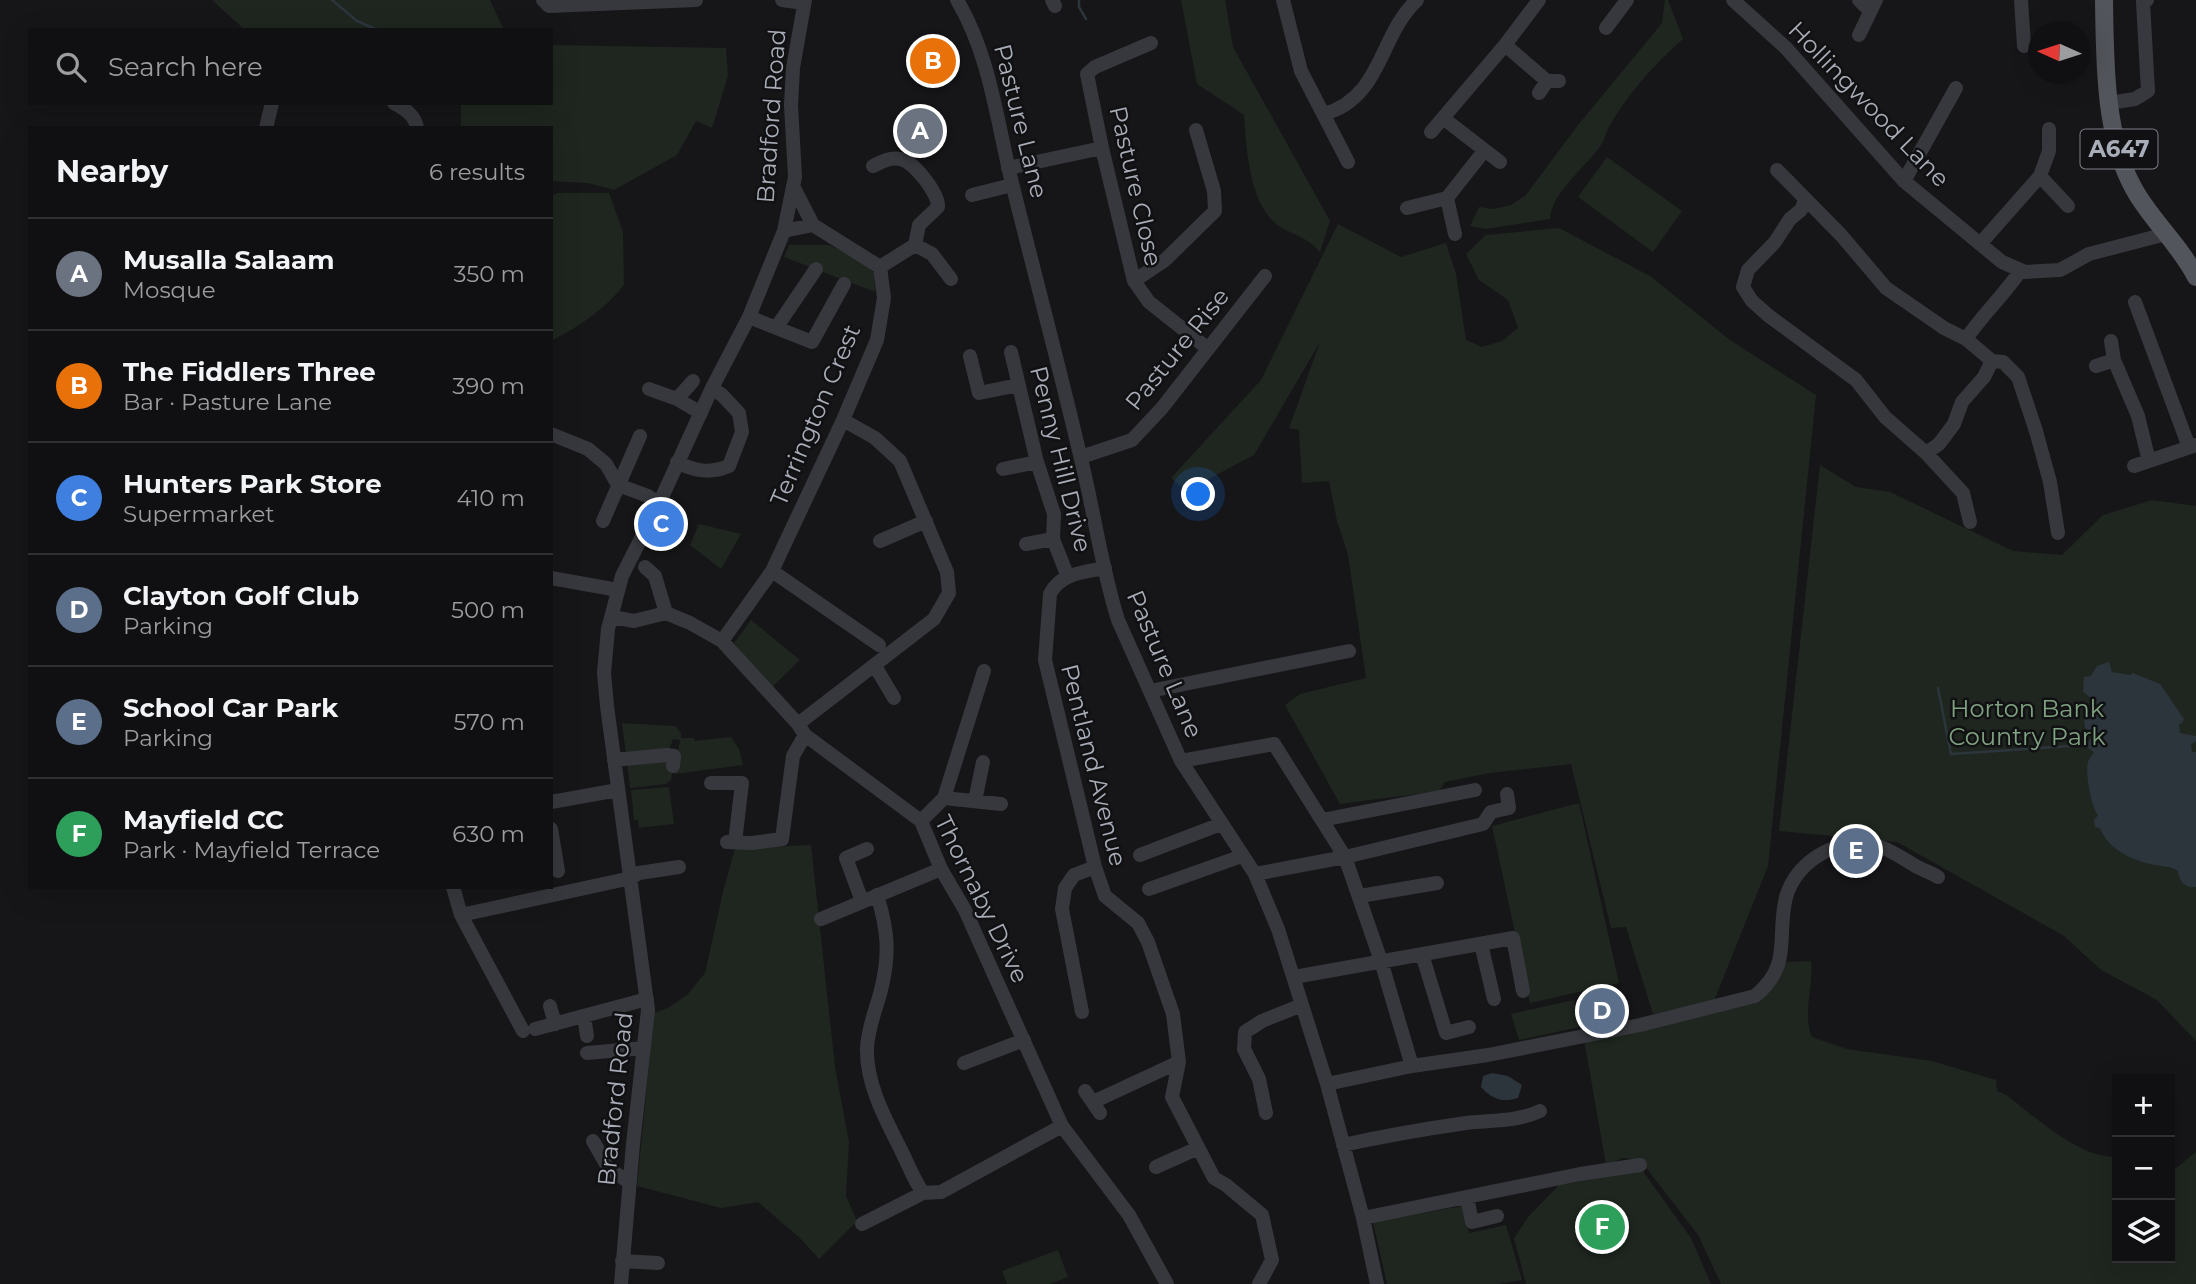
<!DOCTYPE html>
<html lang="en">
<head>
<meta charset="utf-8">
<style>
  :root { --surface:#101012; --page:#19191b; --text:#f1f3f6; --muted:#9c9d9f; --line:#303032; --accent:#f2b134 }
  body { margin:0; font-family:Montserrat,sans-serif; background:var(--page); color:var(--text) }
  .controls { position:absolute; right:21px; bottom:21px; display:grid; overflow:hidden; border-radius:0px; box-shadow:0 7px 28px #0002 }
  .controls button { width:63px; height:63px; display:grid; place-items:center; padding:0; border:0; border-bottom:2px solid var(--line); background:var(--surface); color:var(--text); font:35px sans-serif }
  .compass { position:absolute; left:2028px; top:21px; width:63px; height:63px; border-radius:50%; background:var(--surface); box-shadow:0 7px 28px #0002; rotate:273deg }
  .you { position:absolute; left:1199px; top:495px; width:24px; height:24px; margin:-18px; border:5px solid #fff; border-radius:50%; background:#1a73e8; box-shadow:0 0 0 10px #1a73e833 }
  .badge { display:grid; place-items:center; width:46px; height:46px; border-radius:50%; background:var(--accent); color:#fff; font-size:23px; font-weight:700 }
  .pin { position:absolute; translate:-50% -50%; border:4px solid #fff; box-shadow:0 2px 7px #0006 }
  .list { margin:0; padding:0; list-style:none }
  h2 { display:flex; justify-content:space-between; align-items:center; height:91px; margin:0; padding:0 28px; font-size:30px }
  h2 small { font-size:23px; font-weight:400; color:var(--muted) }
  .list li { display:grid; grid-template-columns:46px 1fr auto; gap:21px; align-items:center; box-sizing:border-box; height:112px; padding:0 28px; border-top:2px solid var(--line) }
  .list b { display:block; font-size:26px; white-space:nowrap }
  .list p { margin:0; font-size:23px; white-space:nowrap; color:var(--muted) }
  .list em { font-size:23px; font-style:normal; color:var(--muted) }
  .icon { flex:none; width:38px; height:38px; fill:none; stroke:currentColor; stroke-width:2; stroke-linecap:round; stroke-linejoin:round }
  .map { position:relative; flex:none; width:2196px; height:1284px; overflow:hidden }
  .search { position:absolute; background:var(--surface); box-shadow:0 7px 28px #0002; left:28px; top:28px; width:525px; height:77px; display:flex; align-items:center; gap:18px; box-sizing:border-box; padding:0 24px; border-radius:0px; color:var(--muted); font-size:26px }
  .panel { position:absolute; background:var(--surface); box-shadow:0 7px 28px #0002; left:28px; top:126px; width:525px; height:763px; border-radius:0px }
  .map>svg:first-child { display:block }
</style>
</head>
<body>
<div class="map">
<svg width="2196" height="1284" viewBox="0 0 2196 1284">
  <rect width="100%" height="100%" fill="#161618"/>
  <path fill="#1e261f" d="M212 0H490L503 28 507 30H245Z
    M1181 0H1225L1233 47 1330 221 1320 252C1304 233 1284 234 1271 219 1249 195 1246 146 1244 115L1197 84Z
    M1665 0H1668L1683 39C1655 64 1629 92 1610 125 1606 131 1605 139 1601 145 1587 166 1551 193 1550 219L1485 229 1470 226 1479 207 1494 209 1511 205 1526 195 1578 125 1662 23Z
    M551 45 726 48 728 76 712 128 696 121 677 155 614 190 588 183 551 181V128H461V105L456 103H551Z
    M1607 157 1682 211 1653 252 1578 197Z
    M557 193H609L623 232 624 285C604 310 580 326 551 341V196Z
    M1338 224 1401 257 1446 243 1456 274 1466 340 1482 347 1502 341 1518 328 1508 300 1479 280 1466 254 1486 235 1559 228 1650 276 1730 340 1816 395 1768 866 1714 1001 1653 1014 1626 927 1611 928 1571 764 1489 773 1445 782 1439 791 1340 804 1285 705 1300 694 1366 678 1348 555 1337 521 1329 481 1302 483 1299 430 1289 428 1320 342 1254 455 1186 491 1171 478 1261 380Z
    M789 245H829L863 260 874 273 875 292 784 257Z
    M1820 465 1856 487 1890 492 2013 551 2062 555 2103 515 2152 500 2196 506V1041L2157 1000 2101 970 2064 936 1897 842 1779 831Z
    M699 524 741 534 721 569 690 545Z
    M751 620 800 660 771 688 734 643Z
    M622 723 675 726 681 733V738H694L695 741 731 737 739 749 743 765 674 774 680 740 673 739 669 750 626 755Z
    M666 760 673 769 671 780 666 784 630 788 627 762Z
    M669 787 674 824 639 828 638 820H634L631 790Z
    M1579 803 1619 983 1530 1003 1492 826Z
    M811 845 835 1067 849 1142 846 1196 857 1221 819 1259 801 1239 758 1202 721 1208 637 1186 654 1013 668 1008 687 995 705 973 723 892 735 848Z
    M1811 961C1814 985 1802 1014 1812 1037L1847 1049 1932 1061 1996 1080 1997 1091C2008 1094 2016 1103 2025 1110 2050 1129 2084 1158 2117 1157V1258H2170V1173L2196 1152V1284H1721L1698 1235 1640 1160 1623 1158 1606 1165 1584 1039 1744 1002 1783 962Z
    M1574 1000 1580 1027 1519 1040 1511 1014Z
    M1642 1170 1691 1238 1711 1284H1526L1514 1238 1529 1216 1559 1185Z
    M1462 1206 1469 1233 1506 1225 1522 1280 1499 1284H1387L1373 1222Z
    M1058 1250 1068 1277 1050 1284H1007L1002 1271Z"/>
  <path fill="#2c353c" d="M2109 662 2112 672 2130 675 2133 673 2160 684 2184 719 2182 723 2179 724 2180 733 2196 736V741L2191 745 2192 752H2196V887C2185 889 2179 881 2178 871 2169 865 2161 867 2151 864 2131 860 2107 848 2100 828L2095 827 2094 820 2098 815C2091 807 2085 772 2088 762 2089 758 2092 755 2094 752L2084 745 2092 738V732L2085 728 2084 718 2093 707 2092 699 2083 692 2084 677 2091 676 2097 666Z
    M1492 1073 1508 1076 1522 1085 1518 1098C1502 1103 1492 1099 1481 1087L1483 1076Z"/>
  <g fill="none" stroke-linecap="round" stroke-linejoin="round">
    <path stroke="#2c353c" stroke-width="2.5" d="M332 0 357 21 378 30
      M1079 0V7L1086 19
      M1938 688 1951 754 2084 745"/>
    <path stroke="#37383d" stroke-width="14" d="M543 0 549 6 696 0
      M782 0 804 3
      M957 0C991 57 997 124 1013 187 1035 276 1059 365 1080 455 1094 510 1101 566 1118 620L1181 761 1255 874 1278 929 1327 1084 1363 1218 1377 1284
      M1052 0 1055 6
      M1283 0 1301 71 1348 162
      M1733 0 1786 48 1904 181 2002 262 2025 272 2060 270 2089 254 2166 234
      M1859 0 1870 11
      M2021 0 2024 46
      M1606 28 1627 0
      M1859 35 1876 0
      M1151 43 1095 67 1087 74 1102 148 1134 281 1149 302 1207 348
      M1505 45 1547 81
      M1539 93 1547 81H1559
      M394 103C405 109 415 115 417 128
      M2109 103 2135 99 2148 91 2143 2 2147 0
      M1324 114C1382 98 1379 35 1417 0
      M1443 118 1500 162
      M266 128 272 103
      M1431 132 1505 45 1539 0
      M873 166C881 162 890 157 900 159 914 161 939 194 938 207L919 225 915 245
      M1008 168 1102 148
      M1777 170 1841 235 1886 288 1944 328 1966 339 1992 361 2003 362 2018 377 2036 431 2050 482 2058 533
      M2040 176 2068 206
      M1904 181 1956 88
      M972 195 1012 185
      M1447 198 1455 234
      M1805 200 1801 210 1790 219 1775 242 1748 270 1743 287 1752 301 1769 316 1856 380 1885 417 1926 453
      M1407 208 1447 198 1484 151
      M784 231 813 225 793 186
      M1980 244 2040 176 2049 151V129
      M880 267 915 245 932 254 951 279
      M1134 281 1165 260 1215 211 1214 191 1196 130
      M2135 302 2189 447
      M749 317 812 342 844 284
      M776 328 816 269
      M1966 339C1983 314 2004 295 2021 270
      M2111 341 2114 360 2138 416 2149 461
      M1011 352 1037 462 1054 514 1053 539 1068 577
      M970 356 979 393 1018 385
      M2096 366 2114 360
      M649 389 677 399 701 413
      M677 399 693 381
      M551 434 588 449 606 464 618 485 648 496 658 503
      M1081 457 1132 440 1162 408 1265 276
      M677 462C694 471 710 474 729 466L742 432 739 413 722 395 712 388
      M2134 466 2196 445
      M1003 469 1037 462
      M603 521 640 436
      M1970 522 1963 493 1926 453 1939 444 1954 424 1962 402 1984 377 1992 361
      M880 541 926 521
      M1026 544 1053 539
      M645 567 655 576 666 613 690 623 722 641 798 724 805 735 921 821 941 869 965 910 1062 1126 1129 1215 1167 1284
      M1105 568C1085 572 1060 573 1050 594L1045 660 1095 867 1105 896 1138 923 1148 942 1173 1014 1179 1062 1172 1097 1214 1178 1226 1185 1262 1215 1272 1260 1259 1284
      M772 571 879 645
      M551 578 618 590
      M612 617 634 621 666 613
      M722 641 772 571 843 420 877 340 884 298 880 267 813 225
      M875 666 894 698
      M1150 691 1349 651
      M798 724 934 619 949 593 947 572 900 461 875 438 843 420
      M614 760 667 755 674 756 673 766
      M1181 761 1274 744 1345 857 1381 961 1412 1066
      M711 783H742L735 842
      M944 798 1001 804
      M975 801 983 762
      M551 802 618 790
      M1322 820 1475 790
      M921 821 944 798 984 671
      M551 829 558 871
      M727 842 752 843 782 839 793 756 805 735
      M1140 855 1221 824
      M1255 874 1345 857 1483 824 1491 812 1509 808 1507 794
      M631 878 639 873 679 867
      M453 887 461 915 523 1031
      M1149 889 1242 856
      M877 895C888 930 890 954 881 990 876 1010 868 1027 867 1048 866 1084 885 1118 901 1150 908 1164 914 1180 923 1193
      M1360 896 1437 883
      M862 901 846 858 867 849
      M461 915 631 878
      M821 919 941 869
      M1481 944 1494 999
      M1422 954 1446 1033 1469 1027
      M1294 977 1513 938 1523 991
      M550 1006 555 1024
      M1082 1012 1062 909 1065 888 1074 875 1095 867
      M584 1016 587 1036
      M535 1029 647 999
      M587 1053 644 1048
      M964 1063 1024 1040
      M1327 1084 1412 1066 1488 1055 1640 1025 1755 996C1793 965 1776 938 1786 897 1797 859 1842 834 1881 847 1892 851 1904 859 1914 865 1922 870 1930 872 1938 877
      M1085 1091 1100 1113
      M1093 1102 1179 1062
      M1266 1113 1259 1079 1244 1049 1245 1032 1262 1021 1302 1005
      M593 1141 609 1169 629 1182
      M1343 1145C1384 1136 1424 1129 1466 1123 1491 1120 1517 1122 1540 1111
      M1156 1167 1198 1148
      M1467 1197 1472 1222 1497 1216
      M1363 1218 1580 1174 1640 1165
      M862 1224 923 1193 941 1192 1062 1126
      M622 1261 658 1263
      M621 1284 633 1144 648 1010 607 706 604 673 608 629 622 576 663 495 712 388 749 317 784 231 795 177 791 105 793 68 805 0"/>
    <path stroke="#53555c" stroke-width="18" d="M2104 0C2105 60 2104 136 2134 189 2151 220 2180 245 2196 277"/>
  </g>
  <g text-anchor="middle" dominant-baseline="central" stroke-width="5" stroke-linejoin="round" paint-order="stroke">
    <rect fill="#111113" stroke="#7b7e86" stroke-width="2" x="2080.5" y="129.5" width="77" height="39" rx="5"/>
    <g font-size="23" font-weight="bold" fill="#a8adb8">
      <text x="2119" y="149">A647</text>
    </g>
    <g font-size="24" fill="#a8adb8" stroke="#111113">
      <text transform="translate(1869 104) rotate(46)">Hollingwood Lane</text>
      <text transform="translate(771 116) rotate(-86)">Bradford Road</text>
      <text transform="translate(1021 121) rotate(76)">Pasture Lane</text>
      <text transform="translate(1136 186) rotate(77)">Pasture Close</text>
      <text transform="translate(1177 349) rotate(-51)">Pasture Rise</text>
      <text transform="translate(815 415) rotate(-67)">Terrington Crest</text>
      <text transform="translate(1061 459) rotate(76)">Penny Hill Drive</text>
      <text transform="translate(1165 664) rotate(67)">Pasture Lane</text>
      <text transform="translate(1094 765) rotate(76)">Pentland Avenue</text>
      <text transform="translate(982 899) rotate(64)">Thornaby Drive</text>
      <text transform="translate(615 1099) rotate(-84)">Bradford Road</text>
    </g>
    <g font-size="24" fill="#7fa381" stroke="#111113">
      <text x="2027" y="708">Horton Bank<tspan x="2027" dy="28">Country Park</tspan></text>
    </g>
  </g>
</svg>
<div class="controls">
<button>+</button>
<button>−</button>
<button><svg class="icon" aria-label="layers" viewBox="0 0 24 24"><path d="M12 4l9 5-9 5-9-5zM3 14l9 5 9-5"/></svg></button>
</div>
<svg class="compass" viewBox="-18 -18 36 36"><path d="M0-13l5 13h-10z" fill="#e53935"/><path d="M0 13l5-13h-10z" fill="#9c9d9f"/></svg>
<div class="you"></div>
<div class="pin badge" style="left:920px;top:131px;background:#6b7280">A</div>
<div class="pin badge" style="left:933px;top:61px;background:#e8710a">B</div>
<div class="pin badge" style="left:661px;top:524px;background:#3f7fe0">C</div>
<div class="pin badge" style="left:1602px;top:1011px;background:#5c6f8a">D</div>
<div class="pin badge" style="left:1856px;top:851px;background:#5c6f8a">E</div>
<div class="pin badge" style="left:1602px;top:1227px;background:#2e9e5b">F</div>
<div class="search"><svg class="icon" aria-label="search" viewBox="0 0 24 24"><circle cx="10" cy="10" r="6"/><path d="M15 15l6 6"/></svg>Search here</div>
<section class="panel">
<h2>Nearby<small>6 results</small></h2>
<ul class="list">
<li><span class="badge" style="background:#6b7280">A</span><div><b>Musalla Salaam</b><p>Mosque</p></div><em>350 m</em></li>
<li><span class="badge" style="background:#e8710a">B</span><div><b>The Fiddlers Three</b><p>Bar · Pasture Lane</p></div><em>390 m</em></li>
<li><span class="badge" style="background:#3f7fe0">C</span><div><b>Hunters Park Store</b><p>Supermarket</p></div><em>410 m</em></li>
<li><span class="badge" style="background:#5c6f8a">D</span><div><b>Clayton Golf Club</b><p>Parking</p></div><em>500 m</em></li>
<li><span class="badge" style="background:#5c6f8a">E</span><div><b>School Car Park</b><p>Parking</p></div><em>570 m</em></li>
<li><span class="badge" style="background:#2e9e5b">F</span><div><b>Mayfield CC</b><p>Park · Mayfield Terrace</p></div><em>630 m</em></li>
</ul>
</section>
</div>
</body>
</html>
